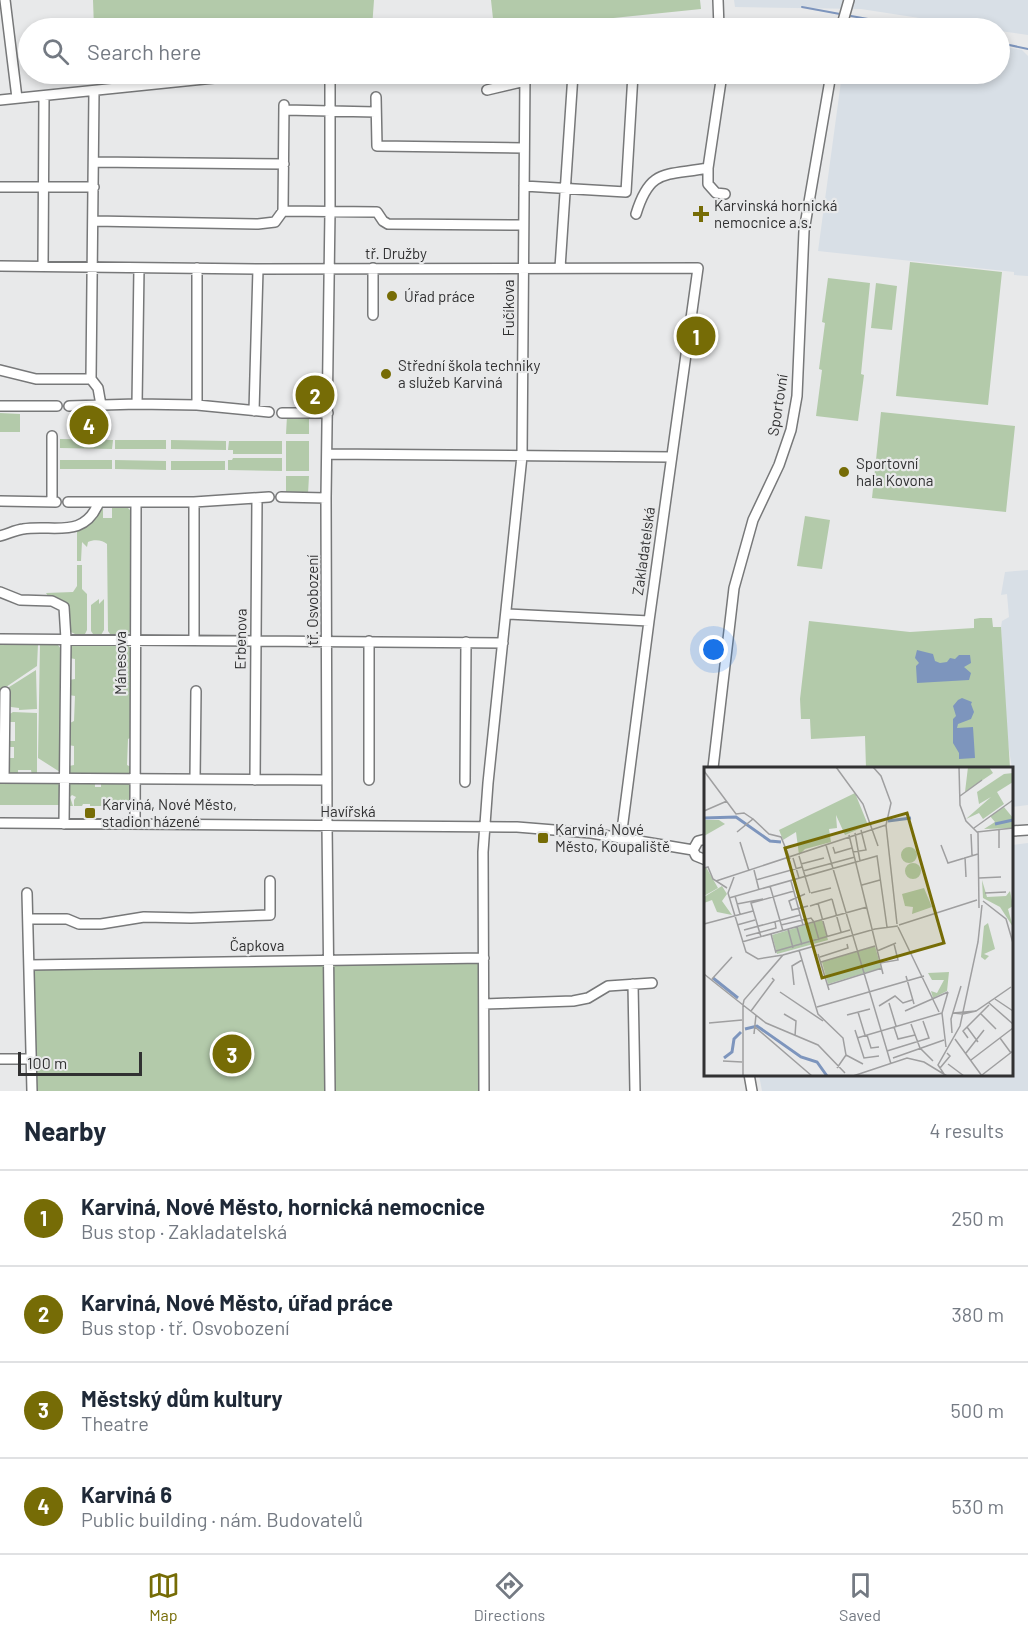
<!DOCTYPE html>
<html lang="en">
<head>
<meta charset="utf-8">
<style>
  :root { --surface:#fff; --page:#f6f6f7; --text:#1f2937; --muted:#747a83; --line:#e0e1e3; --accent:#766c06 }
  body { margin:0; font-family:Barlow,sans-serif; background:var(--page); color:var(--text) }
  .scale { position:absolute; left:18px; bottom:15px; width:124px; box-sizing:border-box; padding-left:6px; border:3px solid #313132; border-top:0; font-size:16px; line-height:21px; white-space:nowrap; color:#313132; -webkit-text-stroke:4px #e8e9ea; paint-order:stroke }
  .you { position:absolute; left:714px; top:650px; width:21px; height:21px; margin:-15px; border:4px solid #fff; border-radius:50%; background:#1a73e8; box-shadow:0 0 0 9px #1a73e833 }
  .badge { display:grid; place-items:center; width:39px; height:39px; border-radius:50%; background:var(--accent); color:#fff; font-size:20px; font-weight:700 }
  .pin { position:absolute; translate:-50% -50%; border:3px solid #fff; box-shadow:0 2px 6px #0006 }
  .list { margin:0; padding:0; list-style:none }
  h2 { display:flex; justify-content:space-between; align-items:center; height:78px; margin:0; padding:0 24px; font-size:26px }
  h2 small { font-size:20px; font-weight:400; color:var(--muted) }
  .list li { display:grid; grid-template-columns:39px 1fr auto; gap:18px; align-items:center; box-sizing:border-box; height:96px; padding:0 24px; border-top:2px solid var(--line) }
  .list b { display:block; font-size:22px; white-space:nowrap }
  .list p { margin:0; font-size:20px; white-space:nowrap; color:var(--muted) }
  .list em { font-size:20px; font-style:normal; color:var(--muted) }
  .icon { flex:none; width:33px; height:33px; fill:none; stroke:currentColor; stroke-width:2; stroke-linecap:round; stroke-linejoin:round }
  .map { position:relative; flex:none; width:1028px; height:1091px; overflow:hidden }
  .search { position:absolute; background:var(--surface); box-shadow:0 3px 9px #0003; left:18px; right:18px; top:18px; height:66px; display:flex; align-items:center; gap:15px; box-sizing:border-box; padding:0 21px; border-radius:33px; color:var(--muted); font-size:22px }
  .sheet { height:462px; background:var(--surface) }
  nav { display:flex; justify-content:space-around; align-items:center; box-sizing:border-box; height:84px; border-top:2px solid var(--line); background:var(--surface); font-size:16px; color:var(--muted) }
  nav a { display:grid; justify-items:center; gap:3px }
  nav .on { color:var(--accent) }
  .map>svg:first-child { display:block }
</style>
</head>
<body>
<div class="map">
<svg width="1028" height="1091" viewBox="0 0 1028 1091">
  <rect width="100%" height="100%" fill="#e8e9ea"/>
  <path fill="#d8dfe6" d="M734 0H1028V35L1000 31V28H984L861 9 735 7Z
    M1000 46 1022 50 1028 56V276L1014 275V272L818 251 842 74H1000Z
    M1028 570V805L1012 807V768L1007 737 1001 627 1002 621 1009 617 1007 594 1001 595 1005 572Z
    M1028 843V1091H762L759 1075 1012 1074V845Z"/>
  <path fill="#b3caaa" d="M93 0H374L372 28H94Z
    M491 0H700L701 9 516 28H494Z
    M97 74H159L160 77 97 84Z
    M910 262 1002 272 988 405 896 396Z
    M828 278 870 283 861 374 864 375 858 421 816 416 822 370 819 369 825 323 822 322Z
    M876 283 897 286 892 330 871 328Z
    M881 412 1015 426 1006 512 872 498Z
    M0 413 20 414V432H0Z
    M287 416H309V434H286Z
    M60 439 113 440 112 449 60 448Z
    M115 440H166V449H115Z
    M171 440 226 441V450L171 449Z
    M229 441H282V454H233V450H228Z
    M286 441H309V471H286Z
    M233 458H282V471L228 470V460H232Z
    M60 460H112V469H60Z
    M115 460 166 461V470L115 469Z
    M171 461H225V470H171Z
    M286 476H309L308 494H286Z
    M103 508V518H112V508H128L133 513 132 629 128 634H110L108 631 107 544C103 540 94 539 88 542L87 547 82 542 81 561H77V529Z
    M805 516 830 520 822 569 797 566Z
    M77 565H82V589L87 594V630L85 634H75L71 632C62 610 82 604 48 596L46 593 73 592 77 586Z
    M99 599V604L104 599V630L101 635 93 634 91 631V605Z
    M980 618H992L993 627H1001L1010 768H866L865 736 811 739 810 719H801L800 699 809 621 910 632 974 628V619Z
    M0 642 38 644 37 666 6 687H3L2 758 0 759Z
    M40 643 57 644 62 650 60 772 38 758Z
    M74 643 127 644 132 650V737L128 739 127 765 131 767 129 775 69 774 68 771 69 766 74 765V746L68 745V724L74 721 75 696 69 695V680L75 679V659L69 658V649Z
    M36 670 37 709 19 710V708L11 707 8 704 6 689Z
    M13 712 37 713V776H32L31 770H18V776L9 773 8 758H14V747H8V741H15V722H8V715Z
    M0 780H55L61 787V805H0Z
    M95 780V787H101V780L129 783 131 787V806H90V804H83L82 806H74V800L76 797 72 795 70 797 73 806H67L70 783Z
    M480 963 481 1091H37L34 968Z"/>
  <path fill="#7d95bd" d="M917 650 933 654 935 661 940 663 947 662 950 658 955 659 959 655H970L971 663 964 667 971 673 969 680 917 683 916 666 919 663 915 658Z
    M962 698 972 702 971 704 974 712 971 719 958 724 957 728 973 727 975 758 959 759V753L953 743V719L956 716 953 706 958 700Z"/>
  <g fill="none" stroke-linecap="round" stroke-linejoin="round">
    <path stroke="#7d95bd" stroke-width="2" d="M802 7 840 14
      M851 16 919 28
      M1000 43 1028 49"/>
    <defs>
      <path id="minor" d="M5 0 17 98
        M718 0 719 28
        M841 28 849 0
        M330 74V211L326 498 327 825 330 1091
        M722 74 708 168V184L716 193 725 194
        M487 90 525 81
        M376 97 377 146 523 148
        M0 100 253 74
        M285 110 376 112
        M94 162 284 164
        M524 186 626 192 633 74
        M0 187H94
        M283 211 377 212 383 221 388 224 523 225
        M283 211 284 105
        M636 214C650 168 665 176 708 168
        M94 221 258 224 275 222 283 211
        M0 266 258 269 698 268 649 621 621 838
        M43 266 44 96
        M197 268V405
        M560 268 573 74
        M373 315V268
        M0 370 36 379H91
        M91 379 94 91
        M91 379 98 388 101 405
        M137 404 139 268
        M0 406H57
        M69 406 137 404 197 405 269 412
        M254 411 258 269
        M282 413H328
        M327 454 671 457
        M281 497 326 498
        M0 501 56 502
        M52 502V436
        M68 502H194L269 497
        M194 502V639
        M0 536C8 534 15 530 23 529 53 524 84 540 99 502
        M0 592 20 600 52 601 64 607 66 639 64 824
        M507 614 649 621
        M0 639 503 643
        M713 768 734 588 753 520 779 465 791 430 797 396 804 231 831 74
        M0 778 327 780
        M4 778 5 692
        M195 779 196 691
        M255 780 257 499
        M369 780V641
        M465 782 466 642
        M0 823 517 827 591 833 693 850
        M135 824 136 502
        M1012 831 1028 830
        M693 850 698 841 706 839
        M693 850 696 856 706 860
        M27 893 32 1091
        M29 919H67L79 924H101L144 917 191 918 270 915V881
        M30 965 484 958
        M633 984 635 1091
        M484 1004 573 1001 588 998 608 986 652 983
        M0 1059H32
        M749 1074 752 1091
        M484 1091 483 852 488 783 522 456 525 74"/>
    </defs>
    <use href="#minor" stroke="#777879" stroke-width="12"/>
    <use href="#minor" stroke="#fff" stroke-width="9"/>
  </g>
  <g fill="#766c06" stroke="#e8e9ea" stroke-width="2">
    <path d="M698 205h6v6h6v6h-6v6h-6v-6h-6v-6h6z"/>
    <circle cx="392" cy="296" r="6"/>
    <circle cx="386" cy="374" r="6"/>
    <circle cx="844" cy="472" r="6"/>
    <rect x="84" y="807" width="12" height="12" rx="3"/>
    <rect x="537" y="832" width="12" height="12" rx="3"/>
  </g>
  <g text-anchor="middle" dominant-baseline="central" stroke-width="4.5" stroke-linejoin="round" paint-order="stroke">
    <g font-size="15" fill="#313132" stroke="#e8e9ea" text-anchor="start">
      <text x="714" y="205">Karvinská hornická<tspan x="714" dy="17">nemocnice a.s.</tspan></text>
      <text x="404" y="296">Úřad práce</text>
      <text x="398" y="365">Střední škola techniky<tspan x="398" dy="17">a služeb Karviná</tspan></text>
      <text x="856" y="463">Sportovní<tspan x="856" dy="17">hala Kovona</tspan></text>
      <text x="102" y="804">Karviná, Nové Město,<tspan x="102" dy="17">stadion házené</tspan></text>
      <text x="555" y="829">Karviná, Nové<tspan x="555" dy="17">Město, Koupaliště</tspan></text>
    </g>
    <g font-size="15" fill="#313132" stroke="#e8e9ea">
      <text x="396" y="253">tř. Družby</text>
      <text transform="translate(508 308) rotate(-90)">Fučíkova</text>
      <text transform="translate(777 405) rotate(-81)">Sportovní</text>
      <text transform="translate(643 551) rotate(-82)">Zakladatelská</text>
      <text transform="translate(312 600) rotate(-90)">tř. Osvobození</text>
      <text transform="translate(240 639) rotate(-89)">Erbenova</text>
      <text transform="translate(120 663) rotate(-90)">Mánesova</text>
      <text x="348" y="811">Havířská</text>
      <text x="257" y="945">Čapkova</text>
    </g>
  </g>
  <g transform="translate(704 767)">
    <rect width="309" height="309" fill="#e8e9ea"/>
    <path d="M264 0H285L289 6 261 25ZM309 6V15L293 25 300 37 279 52 275 46 262 52 287 30 275 37 273 25 300 7ZM151 26 164 58 141 68 132 48 133 61 125 62 127 75 101 82 95 88 92 65 79 73 75 63ZM300 40 309 51V61L280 62 291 55 286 49ZM0 53H15L21 57 0 69ZM197 88a8 8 0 1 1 16 0a8 8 0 1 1-16 0ZM201 104a8 8 0 1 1 16 0a8 8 0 1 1-16 0ZM2 100 14 121 0 129V102ZM278 113 283 130 302 129 306 124 309 139 304 142 309 160 296 140 279 131ZM18 119 23 127 18 134 28 148 13 145 8 133 0 136V130ZM220 121 228 140 208 147 209 140 201 139 198 127ZM118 153 124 173 73 187 68 168ZM284 156 291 182 280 187 285 189 281 193 277 190 280 159ZM171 179 177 201 124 217 118 195ZM245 205 243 224 229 231 227 224 233 226 240 213H228L224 206Z" fill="#b3caaa"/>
    <path fill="none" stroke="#7d95bd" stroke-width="3" d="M0 51 32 50 66 74 77 75M184 54 207 51M291 57 309 53M9 211 34 231M41 262 53 259 97 290 113 295 123 309M20 291 28 285 30 272 37 265"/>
    <path fill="none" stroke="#9f9fa0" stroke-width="1.5" d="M132 0 159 37 174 79M169 0 177 9 187 36 182 58 193 157M255 0 256 38 262 54 274 66 275 141M0 4 32 47 40 46 49 52M256 29 278 13M0 44 23 34M270 61 309 33M295 62V81M33 65 49 52 65 67 77 70 86 92M273 65 309 61M151 66 156 94M267 67 268 88M145 68 179 207M36 75 45 104M122 78 187 297M237 78 244 96 274 87M129 80 131 86 148 81M149 85 162 83 157 63M95 89 106 126M261 90 262 110M89 91 95 111M309 92V120M97 97 120 91M0 101 4 100 9 112 23 121M50 103 55 123M99 104 151 90M30 110 24 126 42 185 54 192 79 188M275 111 297 110M52 113 98 100M12 114 182 58M87 114 99 158M158 118 176 113M66 119 79 164M107 126 127 121M281 126 302 125M101 127 85 134 88 143 104 139M31 129 36 147M25 131 173 89 183 160M128 132 137 165M279 134 302 152 309 176M114 136 123 169M33 137 59 132M106 139 128 132M110 155 115 173M0 157 49 144M33 158 51 153M77 158 107 151 110 155M195 158 273 133M93 160 98 178M194 160 235 245M84 162 89 181M40 163 96 148M67 167 72 186M42 169 72 161 71 155M57 170 47 136 90 124M38 175 163 140M95 183 114 247 139 271 142 288 133 301M72 184 146 163M173 184 192 176M114 187 125 223M116 190 144 181 143 177M117 195 171 179M176 196 194 193 190 177M0 207 39 238V309M202 209 210 237M8 212 28 190M90 218 88 199 98 193M124 218 178 201M76 225 119 254M291 232 309 244M185 236 192 259M285 236 309 257M175 239 191 229 199 236 208 233M113 240 220 209M47 244 70 213 68 211M201 244 244 225M272 244 249 246 259 247 272 244 307 220M154 245 161 268M80 247 92 254 91 269M277 247 292 262M143 248 166 242M5 256 38 253M207 257 216 281 229 294M51 260 108 309M190 260 194 272 211 268M263 260 274 275M151 263 160 291 175 289M248 266 247 252 257 219M50 267 52 248M163 268 167 281 175 280M153 271 238 246M264 271 259 264 285 238M296 271 307 286M251 272 278 309M242 280 238 246 244 225M183 284 225 271 219 254M262 286 280 263M142 288 159 297M189 291 240 273M267 293 309 261M19 294 38 295M244 297 260 309M236 301 246 289 243 286M141 306 114 278 62 256 39 238 40 233 79 188 171 162 194 159M240 307 234 298 256 259 274 175 278 138M278 308 309 284M149 309 203 291 220 295 243 309"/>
    <path fill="#766c06" fill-opacity="0.15" stroke="#766c06" stroke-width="3" d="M203 46 240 176 118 211 81 81Z"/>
    <rect width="309" height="309" fill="none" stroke="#313132" stroke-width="3"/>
  </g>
</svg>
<div class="scale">100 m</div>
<div class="you"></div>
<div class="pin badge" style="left:696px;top:336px">1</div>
<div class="pin badge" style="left:315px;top:395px">2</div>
<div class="pin badge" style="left:232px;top:1054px">3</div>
<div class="pin badge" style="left:89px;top:425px">4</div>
<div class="search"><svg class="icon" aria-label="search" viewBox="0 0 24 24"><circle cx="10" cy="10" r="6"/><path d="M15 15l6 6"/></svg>Search here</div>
</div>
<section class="sheet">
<h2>Nearby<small>4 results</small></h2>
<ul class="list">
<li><span class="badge">1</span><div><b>Karviná, Nové Město, hornická nemocnice</b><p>Bus stop · Zakladatelská</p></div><em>250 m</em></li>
<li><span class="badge">2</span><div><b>Karviná, Nové Město, úřad práce</b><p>Bus stop · tř. Osvobození</p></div><em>380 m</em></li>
<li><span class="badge">3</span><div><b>Městský dům kultury</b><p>Theatre</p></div><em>500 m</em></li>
<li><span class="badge">4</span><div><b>Karviná 6</b><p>Public building · nám. Budovatelů</p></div><em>530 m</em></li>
</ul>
</section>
<nav>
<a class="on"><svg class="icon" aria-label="map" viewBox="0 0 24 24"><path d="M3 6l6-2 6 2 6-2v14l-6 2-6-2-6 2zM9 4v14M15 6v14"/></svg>Map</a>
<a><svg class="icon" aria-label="directions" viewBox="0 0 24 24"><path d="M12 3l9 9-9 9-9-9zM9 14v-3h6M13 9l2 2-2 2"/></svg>Directions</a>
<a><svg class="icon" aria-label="saved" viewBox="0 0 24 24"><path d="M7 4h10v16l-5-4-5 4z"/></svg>Saved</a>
</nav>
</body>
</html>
